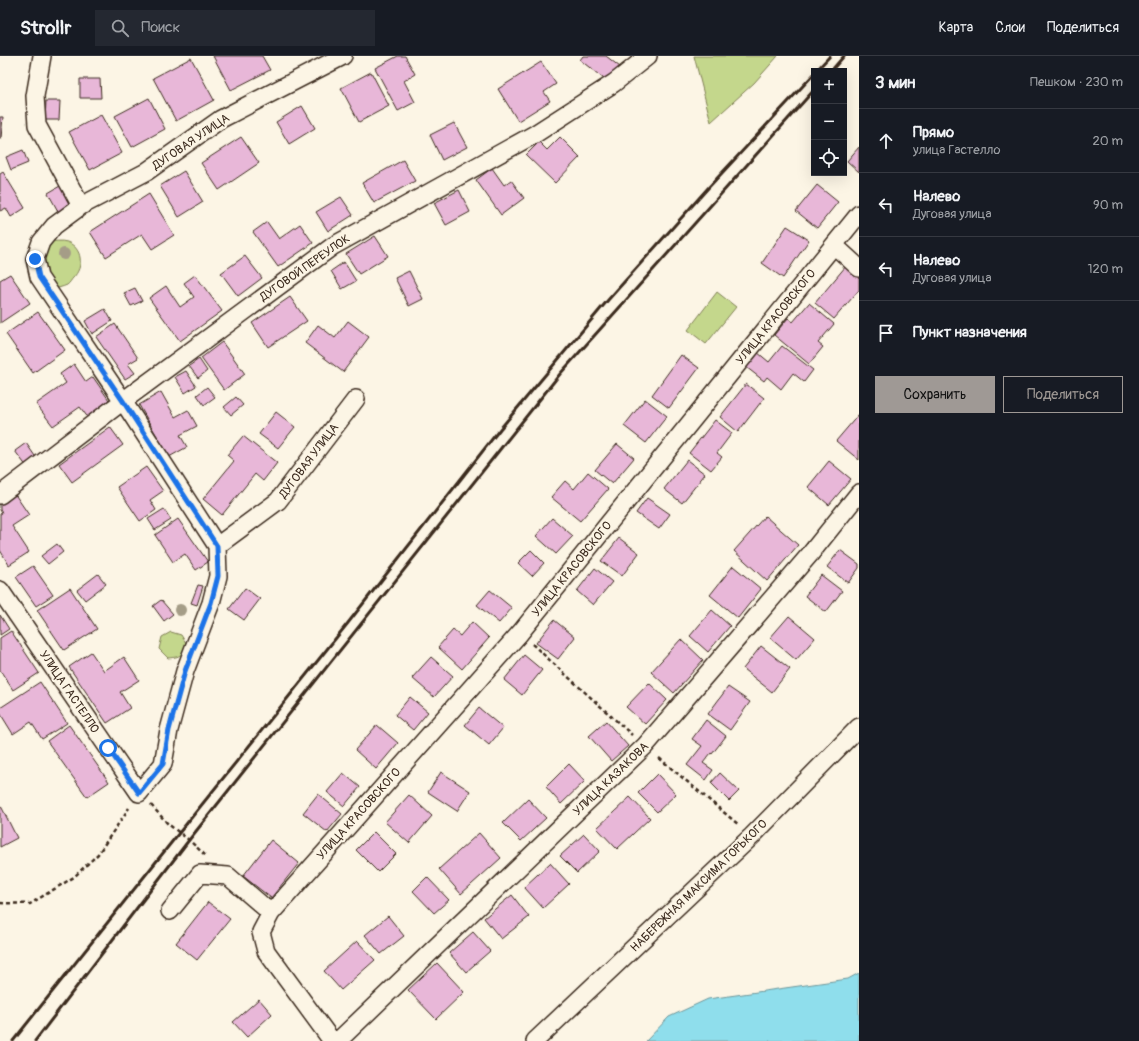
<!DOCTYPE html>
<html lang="ru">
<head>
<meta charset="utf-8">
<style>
  :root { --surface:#171b24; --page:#242831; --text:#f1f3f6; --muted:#9ea1a6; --line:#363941; --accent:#9f9995 }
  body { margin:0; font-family:Pangolin,sans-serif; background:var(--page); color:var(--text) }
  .controls { position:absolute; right:12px; top:12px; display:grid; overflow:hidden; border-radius:0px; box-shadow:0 4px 16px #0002 }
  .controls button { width:36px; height:36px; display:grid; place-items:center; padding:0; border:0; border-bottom:1px solid var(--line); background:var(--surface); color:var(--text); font:20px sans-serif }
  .stop { position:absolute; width:12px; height:12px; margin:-9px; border:3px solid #1a73e8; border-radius:50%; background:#fff }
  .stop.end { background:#1a73e8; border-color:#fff; box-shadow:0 1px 4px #0008 }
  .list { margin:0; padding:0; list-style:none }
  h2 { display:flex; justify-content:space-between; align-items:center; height:52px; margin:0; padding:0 16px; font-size:17px }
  h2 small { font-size:13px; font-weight:400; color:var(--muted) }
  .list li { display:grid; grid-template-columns:26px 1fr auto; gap:12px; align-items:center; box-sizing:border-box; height:64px; padding:0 16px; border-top:1px solid var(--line) }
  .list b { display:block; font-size:15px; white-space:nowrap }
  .list p { margin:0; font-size:13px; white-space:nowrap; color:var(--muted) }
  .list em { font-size:13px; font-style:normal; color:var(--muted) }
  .actions { display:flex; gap:8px; padding:12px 16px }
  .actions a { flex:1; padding:9px 0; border:1px solid var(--accent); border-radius:0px; text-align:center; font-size:14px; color:var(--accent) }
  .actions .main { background:var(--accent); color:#111 }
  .icon { flex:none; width:22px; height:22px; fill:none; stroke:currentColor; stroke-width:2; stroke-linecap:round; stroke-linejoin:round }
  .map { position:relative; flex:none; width:859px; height:985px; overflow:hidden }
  header { display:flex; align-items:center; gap:24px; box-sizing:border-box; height:56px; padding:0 20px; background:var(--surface); border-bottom:1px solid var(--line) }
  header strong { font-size:19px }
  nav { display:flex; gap:22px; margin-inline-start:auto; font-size:14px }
  .search { width:280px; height:36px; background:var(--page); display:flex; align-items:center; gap:10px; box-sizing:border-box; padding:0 14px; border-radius:0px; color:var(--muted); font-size:15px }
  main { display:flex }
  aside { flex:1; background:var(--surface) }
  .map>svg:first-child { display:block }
</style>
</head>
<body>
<header>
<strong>Strollr</strong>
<div class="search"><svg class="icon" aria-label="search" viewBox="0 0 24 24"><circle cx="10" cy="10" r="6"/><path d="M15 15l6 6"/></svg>Поиск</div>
<nav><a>Карта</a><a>Слои</a><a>Поделиться</a></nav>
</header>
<main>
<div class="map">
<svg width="859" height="985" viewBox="0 0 859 985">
  <rect width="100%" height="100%" fill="#fcf5e5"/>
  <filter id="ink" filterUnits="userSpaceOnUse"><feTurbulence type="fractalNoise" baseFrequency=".025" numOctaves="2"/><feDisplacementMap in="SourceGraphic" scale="8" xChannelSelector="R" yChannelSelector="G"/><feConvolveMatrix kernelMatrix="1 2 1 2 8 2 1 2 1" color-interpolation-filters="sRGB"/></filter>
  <g filter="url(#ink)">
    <path fill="#c4d78c" stroke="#808055" d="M694 0H778L754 27 711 66Z
      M48 185C54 186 61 184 67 186 83 192 84 211 73 222 71 224 70 227 67 229 63 231 57 232 52 234L34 194Z
      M717 236 736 251 706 288 688 274Z
      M171 576 181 579 186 587C183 600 180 601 168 602L159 593 162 581Z"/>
    <path fill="#8fdeec" stroke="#6d969a" d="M859 917V985H646L669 961 708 943 848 923Z"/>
    <path fill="#e8b7d8" stroke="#3b2a1e" d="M213 0H262L270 14 231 34Z
      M398 0H405L415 18 404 25 415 46 398 55 375 12Z
      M583 0H606L620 11 608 26 580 4Z
      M191 2 214 44 176 65 153 22Z
      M541 6 556 28 544 36 550 45 518 65 498 33Z
      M371 16 389 50 359 66 341 32Z
      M80 23H100L101 42H80Z
      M149 42 165 73 132 91 115 60Z
      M46 45H60L59 64H45Z
      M302 50 315 72 289 88 276 66Z
      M101 59 122 97 90 114 69 76Z
      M0 61H3L1 82H0Z
      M454 67 467 91 442 104 430 79Z
      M241 81 259 107 219 134 201 107Z
      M560 81 580 101 555 127 526 99 539 86 547 94Z
      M859 91V116L847 105Z
      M23 94 28 107 11 114 6 101Z
      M403 104 415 125 374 147 362 127Z
      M492 112 504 129 511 124 524 142 501 159 476 124Z
      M184 115 203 146 179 161 160 130Z
      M3 116 25 152 11 161 6 152 0 155V118Z
      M817 129 838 146 817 172 796 155Z
      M60 130 72 150 59 157 48 137Z
      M459 134 470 156 446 169 434 147Z
      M149 138 174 179 152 193 142 178 106 201 90 176Z
      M341 141 353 159 328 175 316 156Z
      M267 166 279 183 300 168 313 187 278 211 253 176Z
      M787 170 809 184 783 222 762 207Z
      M375 180 388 200 359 218 346 198Z
      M245 200 262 222 238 240 221 217Z
      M344 206 356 225 342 233 331 215Z
      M846 210 859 221V234L834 263 815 247Z
      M409 215 423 243 409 250 395 222Z
      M10 218 30 247 0 267V224Z
      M195 219 222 255 180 285 149 242 166 230 180 251 194 241 184 227Z
      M135 232 142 245 131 250 124 237Z
      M290 241 307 265 268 291 252 267Z
      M809 247 834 268 818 287 823 291 809 308 774 279 788 262 793 266Z
      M105 253 112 265 92 278 85 265Z
      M38 256 65 294 33 317 6 278Z
      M348 265 369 281 343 316 305 287 318 269 335 282Z
      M115 268 138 302 128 308 135 317 125 323 96 281Z
      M222 286 245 318 224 334 201 302Z
      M782 290 813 314 804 326 793 317 781 333 767 321 764 325 746 311 757 296 769 306Z
      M681 299 699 312 669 352 652 339Z
      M199 303 207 315 198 322 189 310Z
      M74 308 86 326 93 321 111 347 89 363 80 351 53 370 36 348 66 327 60 318Z
      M186 315 196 330 185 337 175 321Z
      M746 328 764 342 738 376 720 361Z
      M207 331 215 341 204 349 197 339Z
      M161 336 175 361 188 354 197 370 180 379 187 391 169 401 139 349Z
      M236 341 243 349 231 359 224 351Z
      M645 343 667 360 646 387 624 370Z
      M276 356 295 371 278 392 259 378Z
      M859 358V404L836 385Z
      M715 364 732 377 717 397 722 401 711 414 689 397Z
      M110 371 123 389 72 426 59 408Z
      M243 380 277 407 263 425 255 418 222 459 203 443 234 405 227 399Z
      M26 387 37 403 27 411 15 395Z
      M617 388 634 402 612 428 595 414Z
      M687 404 705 418 682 447 664 433Z
      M829 405 851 423 829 449 808 431Z
      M146 411 163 435 150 444 156 454 140 465 117 431Z
      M588 416 608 433 580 465 551 441 565 425 574 433Z
      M14 437 29 459 12 470 29 496 9 509 0 494V458L2 457 0 454V446Z
      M647 442 670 458 659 473 636 457Z
      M164 453 171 464 155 474 148 463Z
      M765 460 798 489 767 525 734 495Z
      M552 462 573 480 556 498 536 480Z
      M178 463 208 506 196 514 185 498 173 506 155 479Z
      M619 482 639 497 622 520 601 505Z
      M57 488 63 496 48 508 41 500Z
      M531 494 544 507 532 520 518 507Z
      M840 494 859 508V512L848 527 827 511Z
      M33 510 53 539 36 550 16 521Z
      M733 510 761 533 738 562 710 539Z
      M595 512 612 526 593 549 577 535Z
      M98 518 106 528 85 544 77 534Z
      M821 519 842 535 826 556 805 540Z
      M198 529 203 530 197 549 191 547Z
      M70 532 97 573 64 594 37 554Z
      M245 532 260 543 244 564 229 553Z
      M490 534 512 552 499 567 477 549Z
      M161 544 173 558 164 565 153 550Z
      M712 554 730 570 708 596 690 580Z
      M0 559 9 573 0 579Z
      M789 560 815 582 796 604 770 582Z
      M554 564 575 581 558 603 536 587Z
      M472 566 489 582 462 613 438 591 453 574 460 580Z
      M11 575 39 617 13 634 0 614V582Z
      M681 583 703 604 674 637 651 616Z
      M761 590 790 613 772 636 743 613Z
      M91 596 104 615 124 601 139 624 120 636 130 652 107 667 69 611Z
      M524 599 542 614 522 639 504 624Z
      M431 601 453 620 434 641 412 622Z
      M40 626 67 667 42 683 31 666 13 678 0 657V652Z
      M649 627 667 644 645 668 626 651Z
      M728 631 750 646 730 674 708 658Z
      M410 641 428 656 413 674 395 659Z
      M479 652 503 672 489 689 465 669Z
      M706 664 726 680 712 698 711 697 703 707 713 714 706 724 687 709 702 690 692 683Z
      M606 665 628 690 611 705 589 680Z
      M69 669 109 726 87 741 47 685Z
      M377 669 398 687 376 713 355 694Z
      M569 708 585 725 561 748 546 731Z
      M441 716 470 735 457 755 428 736Z
      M343 717 360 731 344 750 327 736Z
      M720 717 739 735 729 745 711 727Z
      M657 718 676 738 657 756 638 737Z
      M318 738 342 758 327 776 303 757Z
      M409 739 432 760 409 787 385 766Z
      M630 741 650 762 617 793 597 772Z
      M528 743 546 762 521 785 503 767Z
      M0 750H1L17 782 0 791Z
      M374 776 396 798 378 816 356 794Z
      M479 777 501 802 461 838 439 813Z
      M584 778 600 795 577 817 560 800Z
      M271 784 299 807 271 842 243 820Z
      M550 807 569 828 543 852 524 831Z
      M427 821 449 844 434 857 413 835Z
      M512 839 529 861 501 883 484 862Z
      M208 846 230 863 197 904 176 887Z
      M388 860 404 880 381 898 365 879Z
      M473 876 490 895 466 916 449 897Z
      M357 885 375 904 341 934 324 915Z
      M437 907 464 936 436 963 408 934Z
      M259 943 272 958 247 981 233 966Z"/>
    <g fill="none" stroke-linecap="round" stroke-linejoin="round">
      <defs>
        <path id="street" d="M42 0 35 40 37 69 81 150
          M834 189 859 212
          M0 439 123 345 333 190 535 78 614 27 648 0
          M217 490 278 445 356 343
          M0 534 139 737 163 708 169 674 185 615 211 547 218 520 217 490 123 345 39 221 35 203 41 186 54 170 81 150 146 116 221 63 343 0
          M170 855 200 818 228 820 271 857 261 876 266 895 332 985
          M271 857 520 577 859 158
          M338 985 645 690 811 497 859 437
          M535 985 752 780 859 671"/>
      </defs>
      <use href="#street" stroke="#3b2a1e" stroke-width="20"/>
      <path stroke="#3b2a1e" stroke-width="2.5" stroke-dasharray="4 3" stroke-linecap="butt" d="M532 588 632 679
        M659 702 739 769
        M151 749 168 768 189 784 207 801
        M0 847 30 848 74 821 98 798 129 752"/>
      <use href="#street" stroke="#fcf5e5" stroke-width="17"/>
      <path stroke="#3b2a1e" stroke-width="3" d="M816 15 830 0
        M831 15 844 0
        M13 985 179 777 348 567 500 373 608 244 708 132 814 18
        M35 985 189 784 560 318 814 34"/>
    </g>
    <g fill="#a59d87">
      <circle cx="64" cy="198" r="6"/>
      <circle cx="180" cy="554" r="6"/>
    </g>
  </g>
  <g fill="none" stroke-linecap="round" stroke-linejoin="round" filter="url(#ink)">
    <path stroke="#1a73e8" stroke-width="5" d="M35 203 39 221 123 345 217 490 218 520 211 547 185 615 169 674 163 708 139 737 108 692"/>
  </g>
  <g text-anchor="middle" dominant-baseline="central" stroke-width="4" stroke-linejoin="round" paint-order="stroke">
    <g font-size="12" fill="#3b2a1e" stroke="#fcf5e5">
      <text transform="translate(191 86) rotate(-34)">ДУГОВАЯ УЛИЦА</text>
      <text transform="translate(305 212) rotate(-35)">ДУГОВОЙ ПЕРЕУЛОК</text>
      <text transform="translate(776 261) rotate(-51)">УЛИЦА КРАСОВСКОГО</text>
      <text transform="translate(309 405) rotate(-53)">ДУГОВАЯ УЛИЦА</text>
      <text transform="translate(572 513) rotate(-51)">УЛИЦА КРАСОВСКОГО</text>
      <text transform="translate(69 636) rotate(56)">УЛИЦА ГАСТЕЛЛО</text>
      <text transform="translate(611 723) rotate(-44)">УЛИЦА КАЗАКОВА</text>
      <text transform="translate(359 758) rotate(-48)">УЛИЦА КРАСОВСКОГО</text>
      <text transform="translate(699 830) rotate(-44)">НАБЕРЕЖНАЯ МАКСИМА ГОРЬКОГО</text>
    </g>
  </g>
</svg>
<div class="controls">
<button>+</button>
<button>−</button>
<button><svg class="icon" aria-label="locate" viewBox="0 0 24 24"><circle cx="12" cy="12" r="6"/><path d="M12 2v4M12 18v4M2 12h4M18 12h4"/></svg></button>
</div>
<div class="stop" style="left:108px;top:692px"></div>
<div class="stop end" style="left:35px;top:203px"></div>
</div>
<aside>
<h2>3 мин<small>Пешком · 230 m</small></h2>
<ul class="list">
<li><svg class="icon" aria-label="ahead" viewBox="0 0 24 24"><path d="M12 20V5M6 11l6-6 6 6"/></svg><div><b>Прямо</b><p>улица Гастелло</p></div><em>20 m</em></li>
<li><svg class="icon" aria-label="left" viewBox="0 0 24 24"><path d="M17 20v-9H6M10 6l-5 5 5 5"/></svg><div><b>Налево</b><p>Дуговая улица</p></div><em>90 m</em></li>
<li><svg class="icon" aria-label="left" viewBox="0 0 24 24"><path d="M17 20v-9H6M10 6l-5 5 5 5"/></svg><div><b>Налево</b><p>Дуговая улица</p></div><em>120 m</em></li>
<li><svg class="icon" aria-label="arrive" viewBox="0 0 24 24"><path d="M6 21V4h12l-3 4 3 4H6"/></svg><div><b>Пункт назначения</b></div></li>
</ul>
<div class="actions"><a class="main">Сохранить</a><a>Поделиться</a></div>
</aside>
</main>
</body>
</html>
